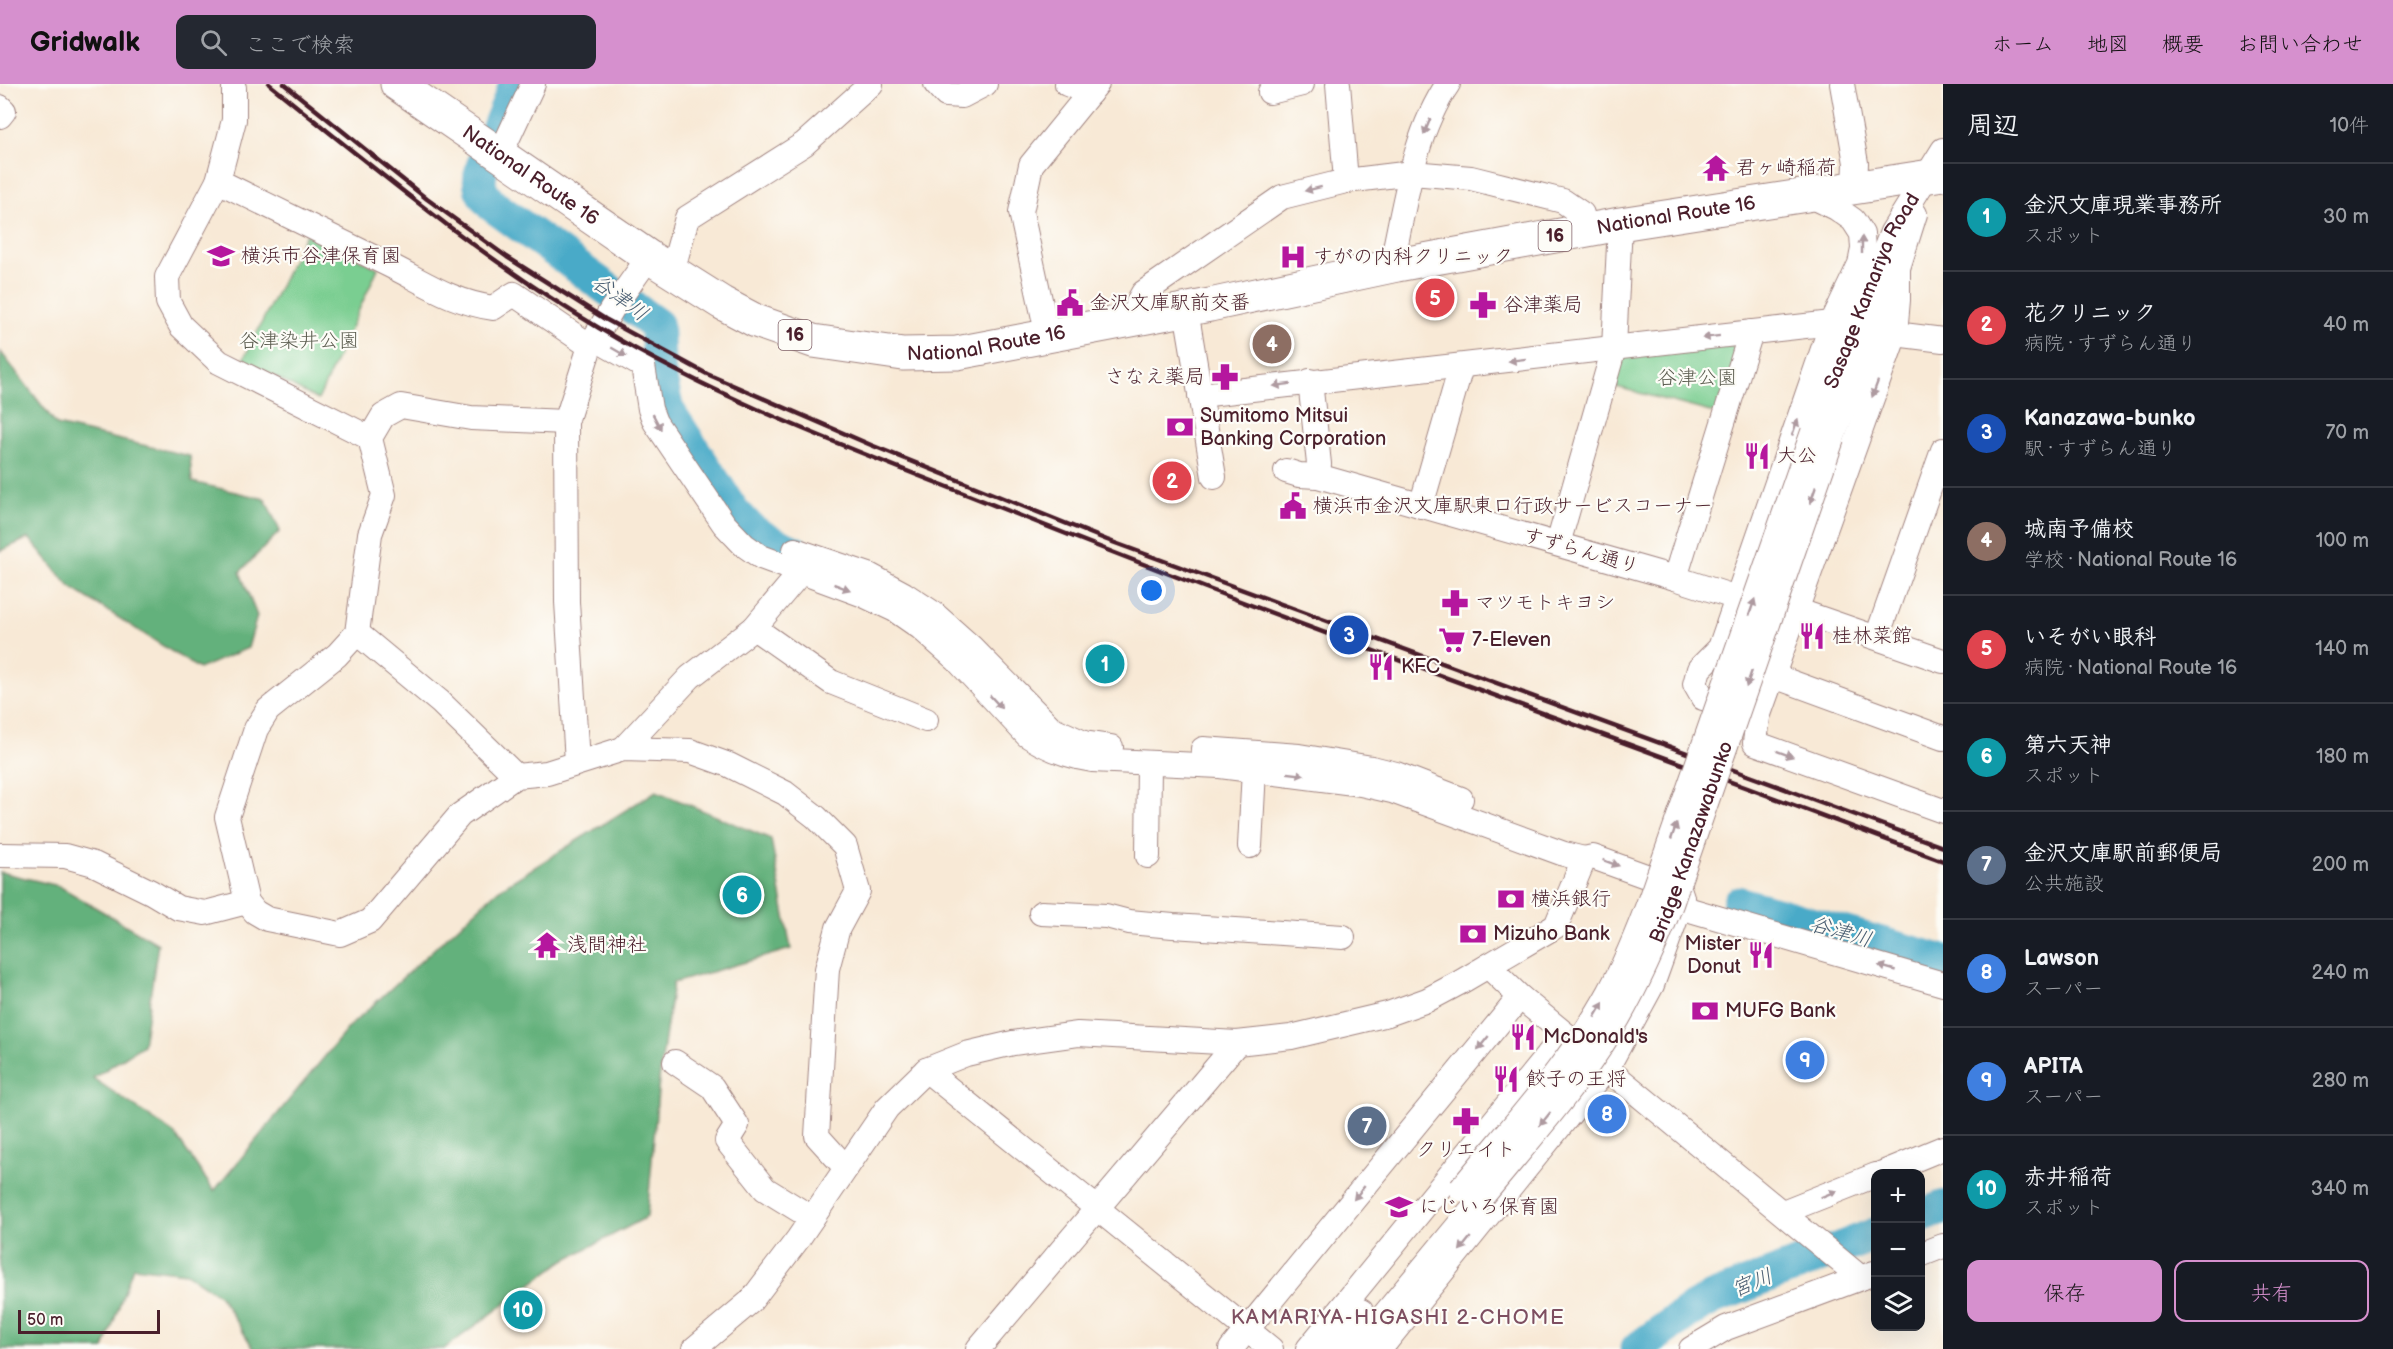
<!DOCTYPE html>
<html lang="ja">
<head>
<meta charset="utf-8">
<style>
  :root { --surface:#171b24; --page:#242831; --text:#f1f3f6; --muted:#9ea1a6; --line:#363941; --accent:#d690ce }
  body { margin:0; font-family:"Balsamiq Sans","Klee One",sans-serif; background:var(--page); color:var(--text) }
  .controls { position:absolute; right:18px; bottom:18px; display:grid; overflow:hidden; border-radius:12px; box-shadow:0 6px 24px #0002 }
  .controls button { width:54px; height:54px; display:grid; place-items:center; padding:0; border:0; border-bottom:2px solid var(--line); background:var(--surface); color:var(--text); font:30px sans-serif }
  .scale { position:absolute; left:18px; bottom:15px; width:142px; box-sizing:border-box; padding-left:6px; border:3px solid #4a1f2b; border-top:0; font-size:16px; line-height:21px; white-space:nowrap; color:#4a1f2b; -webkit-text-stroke:4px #fdfcf7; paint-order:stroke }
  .you { position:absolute; left:1152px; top:507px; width:21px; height:21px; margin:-15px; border:4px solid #fff; border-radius:50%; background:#1a73e8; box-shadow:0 0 0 9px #1a73e833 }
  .badge { display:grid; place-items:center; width:39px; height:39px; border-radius:50%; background:var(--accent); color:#fff; font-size:20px; font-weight:700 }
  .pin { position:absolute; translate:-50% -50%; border:3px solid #fff; box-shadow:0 2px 6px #0006 }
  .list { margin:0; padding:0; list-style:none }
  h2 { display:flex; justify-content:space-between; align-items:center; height:78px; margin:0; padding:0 24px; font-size:26px }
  h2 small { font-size:20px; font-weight:400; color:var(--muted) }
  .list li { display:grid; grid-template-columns:39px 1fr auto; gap:18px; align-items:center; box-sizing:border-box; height:108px; padding:0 24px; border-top:2px solid var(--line) }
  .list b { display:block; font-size:22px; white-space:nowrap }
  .list p { margin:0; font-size:20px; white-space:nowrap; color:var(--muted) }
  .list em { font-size:20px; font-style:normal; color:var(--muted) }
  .actions { display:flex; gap:12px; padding:18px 24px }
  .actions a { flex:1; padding:14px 0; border:2px solid var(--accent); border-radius:12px; text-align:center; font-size:21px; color:var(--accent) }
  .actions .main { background:var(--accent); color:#111 }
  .icon { flex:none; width:33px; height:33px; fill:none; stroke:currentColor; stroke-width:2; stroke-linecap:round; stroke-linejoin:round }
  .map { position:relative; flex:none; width:1943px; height:1265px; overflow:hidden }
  header { display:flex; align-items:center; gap:36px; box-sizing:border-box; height:84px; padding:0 30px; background:var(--accent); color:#111 }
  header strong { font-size:28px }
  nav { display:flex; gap:33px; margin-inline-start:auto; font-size:21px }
  .search { width:420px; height:54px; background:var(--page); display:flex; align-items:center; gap:15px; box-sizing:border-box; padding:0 21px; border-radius:12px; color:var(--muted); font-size:22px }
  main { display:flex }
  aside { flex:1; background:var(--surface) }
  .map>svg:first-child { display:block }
</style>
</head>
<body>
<header>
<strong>Gridwalk</strong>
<div class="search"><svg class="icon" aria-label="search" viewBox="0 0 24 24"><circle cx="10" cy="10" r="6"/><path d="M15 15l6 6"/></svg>ここで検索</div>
<nav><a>ホーム</a><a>地図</a><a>概要</a><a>お問い合わせ</a></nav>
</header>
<main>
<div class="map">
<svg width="1943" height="1265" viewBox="0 0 1943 1265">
  <rect width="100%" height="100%" fill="#fdfcf7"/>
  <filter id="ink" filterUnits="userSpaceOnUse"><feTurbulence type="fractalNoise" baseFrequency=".0167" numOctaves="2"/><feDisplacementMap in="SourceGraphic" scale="12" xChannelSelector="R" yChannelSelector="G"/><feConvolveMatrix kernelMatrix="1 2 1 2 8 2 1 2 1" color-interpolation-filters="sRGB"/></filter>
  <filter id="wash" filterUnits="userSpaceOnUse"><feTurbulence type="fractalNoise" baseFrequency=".008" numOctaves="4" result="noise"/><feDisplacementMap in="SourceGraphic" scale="24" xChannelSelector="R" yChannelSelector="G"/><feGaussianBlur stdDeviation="1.35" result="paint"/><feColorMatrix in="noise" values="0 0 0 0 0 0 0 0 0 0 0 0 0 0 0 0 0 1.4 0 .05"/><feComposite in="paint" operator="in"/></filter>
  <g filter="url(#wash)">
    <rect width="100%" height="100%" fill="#f8e9d6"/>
    <path fill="#7ace91" stroke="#62765e" stroke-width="1.5" d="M306 150 378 184 318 316 243 276Z
      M1731 259 1737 269 1718 330 1613 302 1623 270Z"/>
    <path fill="#63b17b" stroke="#566853" stroke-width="1.5" d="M0 267 57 341 190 372 192 398 265 415 280 447 240 488 257 532 248 564 199 585 70 503 29 454 0 467Z
      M656 707 771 755 791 865 673 899 659 996 647 1133 561 1178 444 1265H254L220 1212 186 1189 133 1183 104 1265H0V788L59 802 158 860 143 961 93 994 175 1050 214 1107 349 943 498 806Z"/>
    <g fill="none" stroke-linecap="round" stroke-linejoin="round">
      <path stroke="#49aac8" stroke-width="34" d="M516 0 482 84C477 101 480 108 492 121L657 241 659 287 667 325 733 427 751 446 771 458 794 468
        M1739 819 1943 877
        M1920 1132 1943 1123
        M1637 1265 1688 1228 1713 1214 1876 1150"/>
    </g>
  </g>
  <g filter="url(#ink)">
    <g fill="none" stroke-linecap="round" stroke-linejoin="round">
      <defs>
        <g id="minor">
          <path d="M936 0 946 11 962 12 985 0"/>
          <path d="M1067 0 1090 9"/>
          <path d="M1338 0 1346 97"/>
          <path d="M1842 0 1856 79 1855 103"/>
          <path d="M234 4V36L218 97C274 125 331 152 387 180 426 199 449 217 493 224L514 210 590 262"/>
          <path d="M1270 8 1302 0"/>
          <path d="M0 23 4 27 0 32"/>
          <path d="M500 71 533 0"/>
          <path d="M218 97 167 193 168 218 181 242 219 278 370 354"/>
          <path d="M1397 181 1394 169C1406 113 1415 48 1448 0"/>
          <path d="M1898 184V216L1895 250 1758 633 1755 659 1943 727"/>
          <path d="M672 188 687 134 804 60 871 0"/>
          <path d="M1186 226 1214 393"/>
          <path d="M1140 235 1138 218 1143 209 1282 113 1346 97 1412 89 1471 94 1563 117 1582 130 1585 147"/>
          <path d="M1895 250 1943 256"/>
          <path d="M1048 253 1021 128 1031 81 1097 0"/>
          <path d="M594 254 643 282 650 325 655 338 724 440 744 461 761 473 861 510 895 526 921 544 957 576 1027 651C1048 665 1067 672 1092 676L1220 682 1361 700 1392 707 1564 770 1584 775"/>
          <path d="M1310 297 1319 380 1318 392"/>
          <path d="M1200 311 1832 239"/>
          <path d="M566 338 471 334 401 322 383 332 370 354 384 411 370 450 357 549 337 571 268 626 256 645 227 733 247 818 255 828 267 835 340 850 370 837 460 731 516 692 547 689 623 665 690 667 729 681 785 709 816 733 845 762 858 807 838 844 827 885 817 1052 846 1084"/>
          <path id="s1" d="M1813 348 1892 148 1943 66"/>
          <path d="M1832 355 1898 184 1915 130"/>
          <path d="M1286 387 1299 391 1318 392 1675 494 1737 514"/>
          <path d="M1421 422 1461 283"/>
          <path d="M1558 460 1614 264 1620 140"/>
          <path d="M795 466 869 491 904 510 933 529 971 563 1051 644 1084 659 1111 663"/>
          <path d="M1675 494 1751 248"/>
          <path d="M1796 526 1943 577"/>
          <path d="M754 544 831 598 926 636"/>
          <path d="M357 549 440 618 516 692"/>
          <path d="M1877 553 1943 366"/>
          <path d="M1774 592 1943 654"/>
          <path d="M1738 626 1703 614 1695 600 1699 585 1720 564 1832 239 1860 180 1863 165 1862 150 1853 136 1836 124 1809 111"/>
          <path d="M623 665 690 593 754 544 801 488"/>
          <path d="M1203 665 1299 672 1372 684 1396 690 1461 715"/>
          <path d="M577 678 567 518 566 338 590 262 612 225 649 173"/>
          <path d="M1250 762 1254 686"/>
          <path d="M0 771 65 772 94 780 151 808 178 824 205 829 247 818"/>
          <path d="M1148 772 1149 680"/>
          <path d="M1680 823 1943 900"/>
          <path d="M1041 829 1106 832 1129 838 1173 842 1343 853"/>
          <path d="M1488 882 1520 913 1861 1194"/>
          <path d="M675 978 712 1003 737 1041 727 1057 765 1105 812 1134"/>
          <path d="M926 986 1271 1265"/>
          <path d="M1880 1090 1943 1064"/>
          <path d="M1783 1128 1876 1091"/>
          <path d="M1920 1171 1943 1162"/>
          <path d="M694 1265 751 1217 798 1155 887 1024 926 986 966 970 1013 959 1078 950 1237 959 1291 953 1388 930 1427 916 1459 899 1556 842 1584 775 1593 773 1679 804 1682 813 1680 823 1652 901 1607 984 1380 1265"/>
          <path d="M978 1265 1237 959"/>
          <path d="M1231 1265 1520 913"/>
          <path d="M1308 1265 1565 950"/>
          <path d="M1330 1265 1361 1227"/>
          <path d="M1356 1265 1477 1119"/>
          <path d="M1691 1265 1726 1244 1874 1189"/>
        </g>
        <g id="highway">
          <path id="s2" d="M397 0 649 173 722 219 756 237 813 257 903 270 957 269 1210 221 1397 181 1620 140 1943 90"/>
        </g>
      </defs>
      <use href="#minor" stroke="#a18480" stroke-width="26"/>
      <use href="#highway" stroke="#a18480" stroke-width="35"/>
      <use href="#minor" stroke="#fff" stroke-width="24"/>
      <use href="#highway" stroke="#fff" stroke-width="33"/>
      <path stroke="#4a1f2b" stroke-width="4.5" d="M269 0C376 86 481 174 599 244 729 322 876 374 1016 430 1323 553 1635 660 1943 777
        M284 0 427 115 507 173 605 235 707 290 871 361 1107 456 1943 763"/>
      <defs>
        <g id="minor-bridge">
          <path d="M1461 1105C1512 1042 1570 980 1609 909 1626 878 1639 845 1651 813L1813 348"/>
          <path id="s3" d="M1477 1119C1522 1063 1572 1009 1610 948 1635 907 1654 865 1671 820L1832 355"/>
        </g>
      </defs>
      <use href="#minor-bridge" stroke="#a18480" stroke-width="26" stroke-linecap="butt"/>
      <use href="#minor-bridge" stroke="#fff" stroke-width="24"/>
    </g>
    <defs><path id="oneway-solid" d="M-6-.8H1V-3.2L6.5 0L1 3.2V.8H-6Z" transform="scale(1.5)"/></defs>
    <g fill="#ae9aa0">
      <use href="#oneway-solid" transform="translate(1427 43) rotate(112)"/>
      <use href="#oneway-solid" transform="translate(1313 105) rotate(166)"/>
      <use href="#oneway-solid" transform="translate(1862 161) rotate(-90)"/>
      <use href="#oneway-solid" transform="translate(1711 253) rotate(173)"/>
      <use href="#oneway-solid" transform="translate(619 268) rotate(30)"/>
      <use href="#oneway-solid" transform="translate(1517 276) rotate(173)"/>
      <use href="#oneway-solid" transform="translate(1282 301) rotate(173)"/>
      <use href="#oneway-solid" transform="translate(1875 305) rotate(110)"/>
      <use href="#oneway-solid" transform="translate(657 338) rotate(62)"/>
      <use href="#oneway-solid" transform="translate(1795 343) rotate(-71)"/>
      <use href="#oneway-solid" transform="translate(1813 411) rotate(109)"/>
      <use href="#oneway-solid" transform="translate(842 503) rotate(20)"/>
      <use href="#oneway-solid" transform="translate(1752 523) rotate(-71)"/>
      <use href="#oneway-solid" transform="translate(1749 595) rotate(109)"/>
      <use href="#oneway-solid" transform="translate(996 618) rotate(47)"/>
      <use href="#oneway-solid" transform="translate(1785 670) rotate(20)"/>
      <use href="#oneway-solid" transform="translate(1296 690) rotate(7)"/>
      <use href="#oneway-solid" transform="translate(1674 747) rotate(-71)"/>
      <use href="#oneway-solid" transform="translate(1611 779) rotate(20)"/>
      <use href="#oneway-solid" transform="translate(1887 884) rotate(-164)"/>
      <use href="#oneway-solid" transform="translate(1599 926) rotate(-59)"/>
      <use href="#oneway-solid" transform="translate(1483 959) rotate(129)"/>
      <use href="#oneway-solid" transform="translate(1545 1035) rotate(129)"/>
      <use href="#oneway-solid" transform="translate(1359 1109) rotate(129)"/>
      <use href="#oneway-solid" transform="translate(1829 1110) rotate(-22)"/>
      <use href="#oneway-solid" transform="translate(1465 1160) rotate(129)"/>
    </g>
  </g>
  <defs>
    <symbol id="temple-bare" viewBox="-9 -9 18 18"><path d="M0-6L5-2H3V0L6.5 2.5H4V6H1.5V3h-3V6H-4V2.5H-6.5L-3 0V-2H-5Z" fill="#b5179e" stroke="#fdfcf7" stroke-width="2.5" paint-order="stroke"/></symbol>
    <symbol id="school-bare" viewBox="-9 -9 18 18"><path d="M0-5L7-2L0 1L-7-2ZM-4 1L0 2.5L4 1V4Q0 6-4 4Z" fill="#b5179e" stroke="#fdfcf7" stroke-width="2.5" paint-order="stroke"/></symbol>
    <symbol id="hospital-bare" viewBox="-9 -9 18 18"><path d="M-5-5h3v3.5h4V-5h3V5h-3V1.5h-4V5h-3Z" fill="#b5179e" stroke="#fdfcf7" stroke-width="2.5" paint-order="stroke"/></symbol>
    <symbol id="civic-bare" viewBox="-9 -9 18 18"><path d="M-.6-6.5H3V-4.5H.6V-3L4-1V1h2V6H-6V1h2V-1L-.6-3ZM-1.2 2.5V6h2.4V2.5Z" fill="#b5179e" stroke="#fdfcf7" stroke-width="2.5" paint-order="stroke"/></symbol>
    <symbol id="pharmacy-bare" viewBox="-9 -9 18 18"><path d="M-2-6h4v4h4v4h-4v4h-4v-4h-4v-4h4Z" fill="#b5179e" stroke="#fdfcf7" stroke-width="2.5" paint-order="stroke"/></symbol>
    <symbol id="bank-bare" viewBox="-9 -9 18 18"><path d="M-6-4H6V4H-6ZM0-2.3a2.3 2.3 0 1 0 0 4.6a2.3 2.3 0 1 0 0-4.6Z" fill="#b5179e" stroke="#fdfcf7" stroke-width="2.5" paint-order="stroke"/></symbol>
    <symbol id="restaurant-bare" viewBox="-9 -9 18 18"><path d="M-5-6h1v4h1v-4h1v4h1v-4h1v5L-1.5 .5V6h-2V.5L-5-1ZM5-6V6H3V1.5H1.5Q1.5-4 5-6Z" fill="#b5179e" stroke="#fdfcf7" stroke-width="2.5" paint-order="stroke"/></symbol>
    <symbol id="supermarket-bare" viewBox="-9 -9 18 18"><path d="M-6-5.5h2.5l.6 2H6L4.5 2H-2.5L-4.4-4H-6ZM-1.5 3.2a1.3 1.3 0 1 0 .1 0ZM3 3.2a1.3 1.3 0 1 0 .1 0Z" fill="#b5179e" stroke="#fdfcf7" stroke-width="2.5" paint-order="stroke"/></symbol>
  </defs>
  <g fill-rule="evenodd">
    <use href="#temple-bare" x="1697" y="65" width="38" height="38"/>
    <use href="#school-bare" x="202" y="153" width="38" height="38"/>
    <use href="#hospital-bare" x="1274" y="154" width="38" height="38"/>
    <use href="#civic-bare" x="1051" y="200" width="38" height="38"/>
    <use href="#pharmacy-bare" x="1464" y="202" width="38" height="38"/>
    <use href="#pharmacy-bare" x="1206" y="274" width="38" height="38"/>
    <use href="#bank-bare" x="1161" y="324" width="38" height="38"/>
    <use href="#restaurant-bare" x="1738" y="353" width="38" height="38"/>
    <use href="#civic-bare" x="1274" y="403" width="38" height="38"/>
    <use href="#pharmacy-bare" x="1436" y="500" width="38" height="38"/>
    <use href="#restaurant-bare" x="1793" y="533" width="38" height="38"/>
    <use href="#supermarket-bare" x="1433" y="537" width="38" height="38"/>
    <use href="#restaurant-bare" x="1362" y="564" width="38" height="38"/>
    <use href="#bank-bare" x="1492" y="796" width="38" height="38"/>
    <use href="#bank-bare" x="1454" y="831" width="38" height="38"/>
    <use href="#temple-bare" x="528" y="842" width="38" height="38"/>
    <use href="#restaurant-bare" x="1742" y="852" width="38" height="38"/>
    <use href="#bank-bare" x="1686" y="908" width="38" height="38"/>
    <use href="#restaurant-bare" x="1504" y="934" width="38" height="38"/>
    <use href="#restaurant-bare" x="1487" y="976" width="38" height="38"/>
    <use href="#pharmacy-bare" x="1447" y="1018" width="38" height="38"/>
    <use href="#school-bare" x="1380" y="1104" width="38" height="38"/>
  </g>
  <g text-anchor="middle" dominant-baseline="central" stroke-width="4.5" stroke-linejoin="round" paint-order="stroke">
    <g fill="#fdfcf7" stroke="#806168" stroke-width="1.5">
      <rect x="1538.5" y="137" width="33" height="30" rx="4.5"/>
      <rect x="778.5" y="236" width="33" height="30" rx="4.5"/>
    </g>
    <g font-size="18" font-weight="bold" fill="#4a1f2b">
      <text x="1555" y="152">16</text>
      <text x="795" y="251">16</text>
    </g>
    <g font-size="20" fill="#4a1f2b" stroke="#fdfcf7" text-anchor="start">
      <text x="1736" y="84">君ヶ崎稲荷</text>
      <text x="241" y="172">横浜市谷津保育園</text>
      <text x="1313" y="173">すがの内科クリニック</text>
      <text x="1090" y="219">金沢文庫駅前交番</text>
      <text x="1503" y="221">谷津薬局</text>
      <text x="1205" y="293" text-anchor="end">さなえ薬局</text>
      <text x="1200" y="332">Sumitomo Mitsui<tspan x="1200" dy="23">Banking Corporation</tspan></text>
      <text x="1777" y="372">大公</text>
      <text x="1313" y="422">横浜市金沢文庫駅東口行政サービスコーナー</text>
      <text x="1475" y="519">マツモトキヨシ</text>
      <text x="1832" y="552">桂林菜館</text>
      <text x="1472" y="556">7-Eleven</text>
      <text x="1401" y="583">KFC</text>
      <text x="1531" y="815">横浜銀行</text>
      <text x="1493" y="850">Mizuho Bank</text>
      <text x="1741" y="860" text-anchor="end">Mister<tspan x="1741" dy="23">Donut</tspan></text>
      <text x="567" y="861">浅間神社</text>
      <text x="1725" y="927">MUFG Bank</text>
      <text x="1543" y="953">McDonald's</text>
      <text x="1526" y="995">餃子の王将</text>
      <text x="1466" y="1066" text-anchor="middle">クリエイト</text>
      <text x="1419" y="1123">にじいろ保育園</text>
    </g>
    <g font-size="20" fill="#4a1f2b" stroke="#fdfcf7">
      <text stroke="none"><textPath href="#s2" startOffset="162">National Route 16</textPath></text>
      <text stroke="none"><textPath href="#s2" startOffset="1368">National Route 16</textPath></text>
      <text stroke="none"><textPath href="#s1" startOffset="153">Sasage Kamariya Road</textPath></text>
      <text stroke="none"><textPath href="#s2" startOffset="666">National Route 16</textPath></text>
      <text transform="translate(1581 467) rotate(16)">すずらん通り</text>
      <text stroke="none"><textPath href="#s3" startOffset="424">Bridge Kanazawabunko</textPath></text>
    </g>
    <g font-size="20" fill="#5b5c4f" stroke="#fdfcf7">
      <text x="299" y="257">谷津染井公園</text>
      <text x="1697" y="294">谷津公園</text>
    </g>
    <g font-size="21" font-style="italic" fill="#4a5e72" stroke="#fdfcf7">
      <text transform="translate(620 214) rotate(36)">谷津川</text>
      <text transform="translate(1841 848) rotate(16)">谷津川</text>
      <text transform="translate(1752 1199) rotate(-22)">宮川</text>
    </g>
    <g font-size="21" letter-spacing="1.5" fill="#7e4f61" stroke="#fdfcf7">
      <text x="1398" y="1233">KAMARIYA-HIGASHI 2-CHOME</text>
    </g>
  </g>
</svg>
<div class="controls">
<button>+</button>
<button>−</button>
<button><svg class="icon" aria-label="layers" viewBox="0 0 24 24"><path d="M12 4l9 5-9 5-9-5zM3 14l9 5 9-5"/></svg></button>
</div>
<div class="scale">50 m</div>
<div class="you"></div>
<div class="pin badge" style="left:1105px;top:580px;background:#0f9aa8">1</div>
<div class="pin badge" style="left:1172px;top:397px;background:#e0444e">2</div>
<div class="pin badge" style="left:1349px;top:551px;background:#1a4fb4">3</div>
<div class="pin badge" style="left:1272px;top:260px;background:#8d6e63">4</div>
<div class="pin badge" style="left:1435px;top:214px;background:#e0444e">5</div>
<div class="pin badge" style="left:742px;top:811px;background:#0f9aa8">6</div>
<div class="pin badge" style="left:1367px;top:1042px;background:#5c6f8a">7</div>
<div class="pin badge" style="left:1607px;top:1030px;background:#3f7fe0">8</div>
<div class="pin badge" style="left:1805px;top:976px;background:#3f7fe0">9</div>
<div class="pin badge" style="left:523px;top:1226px;background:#0f9aa8">10</div>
</div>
<aside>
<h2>周辺<small>10件</small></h2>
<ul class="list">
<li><span class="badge" style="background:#0f9aa8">1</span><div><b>金沢文庫現業事務所</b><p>スポット</p></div><em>30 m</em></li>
<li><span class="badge" style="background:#e0444e">2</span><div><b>花クリニック</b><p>病院 · すずらん通り</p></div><em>40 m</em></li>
<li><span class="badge" style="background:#1a4fb4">3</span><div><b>Kanazawa-bunko</b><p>駅 · すずらん通り</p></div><em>70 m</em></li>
<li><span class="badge" style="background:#8d6e63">4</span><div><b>城南予備校</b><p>学校 · National Route 16</p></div><em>100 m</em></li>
<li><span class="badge" style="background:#e0444e">5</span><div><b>いそがい眼科</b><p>病院 · National Route 16</p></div><em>140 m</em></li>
<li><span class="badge" style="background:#0f9aa8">6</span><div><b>第六天神</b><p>スポット</p></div><em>180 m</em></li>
<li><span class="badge" style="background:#5c6f8a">7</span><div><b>金沢文庫駅前郵便局</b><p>公共施設</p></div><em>200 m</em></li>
<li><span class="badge" style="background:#3f7fe0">8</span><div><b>Lawson</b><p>スーパー</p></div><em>240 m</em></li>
<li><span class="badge" style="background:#3f7fe0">9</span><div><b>APITA</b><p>スーパー</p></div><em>280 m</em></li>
<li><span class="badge" style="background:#0f9aa8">10</span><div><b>赤井稲荷</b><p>スポット</p></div><em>340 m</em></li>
</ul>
<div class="actions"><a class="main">保存</a><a>共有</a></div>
</aside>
</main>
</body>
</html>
